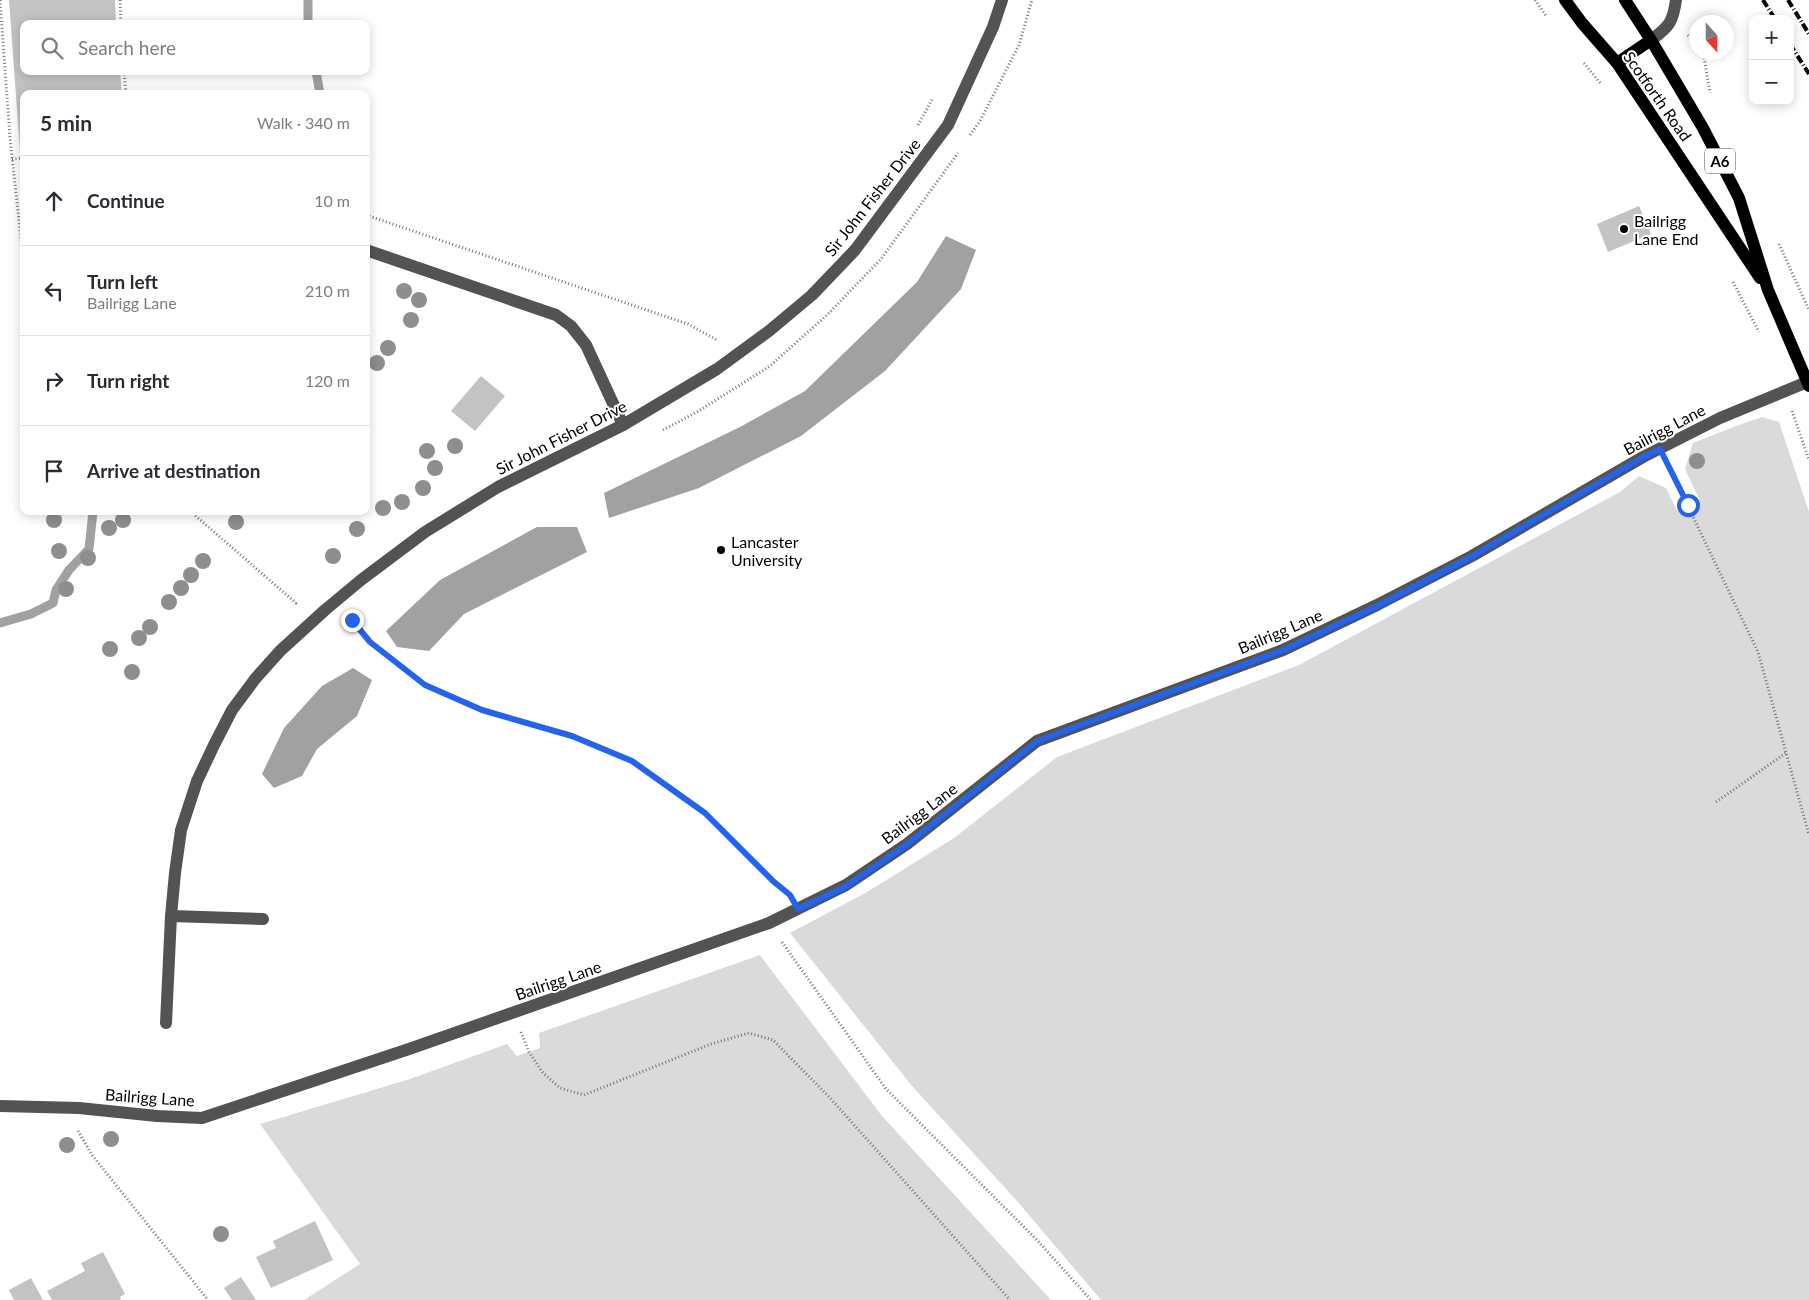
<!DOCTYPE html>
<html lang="en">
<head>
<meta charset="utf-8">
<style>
  :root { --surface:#fff; --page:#f7f7f7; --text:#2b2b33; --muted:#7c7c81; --line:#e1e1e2 }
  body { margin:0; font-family:Lato,sans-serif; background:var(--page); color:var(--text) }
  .controls { position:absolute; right:15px; top:15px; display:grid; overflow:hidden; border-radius:10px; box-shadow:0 2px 12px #0003 }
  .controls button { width:45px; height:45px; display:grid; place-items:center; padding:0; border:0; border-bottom:1px solid var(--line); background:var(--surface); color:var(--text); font:25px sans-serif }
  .compass { position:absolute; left:1689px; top:15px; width:45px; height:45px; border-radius:50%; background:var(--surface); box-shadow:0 2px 12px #0003; rotate:159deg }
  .stop { position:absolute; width:15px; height:15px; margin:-11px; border:4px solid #2563eb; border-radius:50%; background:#fff }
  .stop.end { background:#2563eb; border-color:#fff; box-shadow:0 1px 5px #0008 }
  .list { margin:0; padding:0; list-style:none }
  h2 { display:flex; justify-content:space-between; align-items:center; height:65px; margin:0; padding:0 20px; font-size:21px }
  h2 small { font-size:16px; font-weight:400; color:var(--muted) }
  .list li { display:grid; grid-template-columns:32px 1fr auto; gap:15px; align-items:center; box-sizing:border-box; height:90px; padding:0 20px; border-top:1px solid var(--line) }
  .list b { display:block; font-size:19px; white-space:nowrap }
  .list p { margin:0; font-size:16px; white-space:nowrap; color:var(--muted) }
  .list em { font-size:16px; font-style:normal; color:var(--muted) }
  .icon { flex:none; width:28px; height:28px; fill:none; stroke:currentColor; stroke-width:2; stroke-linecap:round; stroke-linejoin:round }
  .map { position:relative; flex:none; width:1809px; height:1300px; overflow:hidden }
  .search { position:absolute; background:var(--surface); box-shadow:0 2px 12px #0003; left:20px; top:20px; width:350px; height:55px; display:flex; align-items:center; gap:12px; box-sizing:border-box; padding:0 18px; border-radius:10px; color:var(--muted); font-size:19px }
  .panel { position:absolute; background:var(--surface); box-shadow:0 2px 12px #0003; left:20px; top:90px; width:350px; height:425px; border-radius:10px }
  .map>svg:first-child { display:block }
</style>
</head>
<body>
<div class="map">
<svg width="1809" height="1300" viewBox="0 0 1809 1300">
  <rect width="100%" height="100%" fill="#fff"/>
  <path fill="#dadada" d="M1762 417 1779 422 1809 512V1300H1101L1017 1201 912 1086 790 933 867 892 954 838 1057 757 1299 665 1620 492 1639 476 1666 488 1677 511 1699 499 1685 469 1693 443 1736 426Z
    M760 955 882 1116 1051 1300H304L360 1264 260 1124 410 1079 507 1044 517 1056 540 1048 539 1033Z"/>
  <path fill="#a1a1a1" d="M946 236 976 250 961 289 885 371 801 436 699 488 609 518 604 493 740 427 805 391 917 282Z
    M537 527H577L587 552 464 614 429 651 397 647 386 631 440 580Z
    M353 668 372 680 357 716 317 749 302 776 274 788 262 774 284 728 322 686Z"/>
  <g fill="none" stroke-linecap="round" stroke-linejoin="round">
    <path stroke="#a1a1a1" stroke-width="9" d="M308 24V0
      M316 71 320 94
      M0 623 31 614 53 603 56 590 69 570 89 549 93 511"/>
  </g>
  <path fill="#c3c3c3" d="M9 0H115L116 24H24V71H120L122 94H24V151H20Z
    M1639 206 1651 234 1608 252 1597 224Z
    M481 376 505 396 475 431 451 411Z
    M315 1221 333 1260 271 1288 256 1257 276 1248 273 1241Z
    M103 1252 125 1294 120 1297 121 1300H52L47 1291 85 1271 81 1263Z
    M241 1277 256 1300H232L224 1288Z
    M31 1278 43 1300H14L9 1290Z"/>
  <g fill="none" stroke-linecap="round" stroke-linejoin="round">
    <path stroke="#757575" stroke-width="3" stroke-dasharray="1 2.5" stroke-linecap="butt" d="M0 0 10 138 24 267
      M120 0 121 24
      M1535 0 1546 16
      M1688 35 1696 47
      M1701 52 1704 57 1710 93
      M1584 63 1601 84
      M124 71 126 94
      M918 125 933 98
      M970 135 980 121 1019 45 1032 0
      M12 159 24 158
      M366 215 688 324 717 340
      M1779 244 1809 310
      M1733 282 1759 332
      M1792 411 1809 460
      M663 430 697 412 770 366 827 315 881 259 958 153
      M1669 467 1758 652 1809 835
      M190 511 296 603 298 601
      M352 620 359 614
      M347 624 352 620 370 642 425 685 482 710 572 736 633 761 705 813 784 890
      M1716 802 1786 753
      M782 942 886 1089 1037 1240 1091 1300
      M521 1032 529 1052 543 1073 560 1088 584 1095 711 1044 749 1033 773 1040 831 1099 1010 1300
      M78 1131 92 1155 208 1300"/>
    <path stroke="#535353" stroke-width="12" d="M1651 40C1669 27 1673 22 1676 0
      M366 250 556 315 571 326 586 345 623 425
      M171 916 263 919
      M166 1023 171 916 175 873 181 830 197 781 214 745 232 710 255 679 280 651 325 610 361 580 425 532 498 487 623 425 717 369 769 331 812 295 855 250 948 125 993 27 1002 0
      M0 1106 79 1108 157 1116 202 1118 409 1049 769 923 846 885 907 844 1037 741 1283 650 1377 605 1472 556 1643 457 1720 418 1807 382"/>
    <path stroke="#000" stroke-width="12" d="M1565 0 1582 23 1617 63 1760 278
      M1625 0 1651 40 1703 128 1739 198 1768 290 1809 386
      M1617 63 1651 40"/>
    <path stroke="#000" stroke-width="4" stroke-dasharray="8 2.5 1 2.5" stroke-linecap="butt" d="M1763 0 1775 19
      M1788 0 1809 34
      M1790 44 1809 74"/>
  </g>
  <g fill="#8e8e8e">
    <circle cx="404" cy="291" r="8"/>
    <circle cx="419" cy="300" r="8"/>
    <circle cx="411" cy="320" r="8"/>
    <circle cx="388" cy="348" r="8"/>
    <circle cx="377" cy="363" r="8"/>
    <circle cx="455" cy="446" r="8"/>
    <circle cx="427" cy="451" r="8"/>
    <circle cx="1697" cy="461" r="8"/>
    <circle cx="435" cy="468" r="8"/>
    <circle cx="423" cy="488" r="8"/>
    <circle cx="402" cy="502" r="8"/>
    <circle cx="383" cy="508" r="8"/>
    <circle cx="54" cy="520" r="8"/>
    <circle cx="123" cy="520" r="8"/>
    <circle cx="236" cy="522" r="8"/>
    <circle cx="109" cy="528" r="8"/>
    <circle cx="357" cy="529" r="8"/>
    <circle cx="59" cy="551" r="8"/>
    <circle cx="333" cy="556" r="8"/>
    <circle cx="88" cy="558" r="8"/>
    <circle cx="203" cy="561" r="8"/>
    <circle cx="191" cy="575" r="8"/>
    <circle cx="181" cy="588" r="8"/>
    <circle cx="66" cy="589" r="8"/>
    <circle cx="169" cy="602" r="8"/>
    <circle cx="150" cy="627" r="8"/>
    <circle cx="139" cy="638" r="8"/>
    <circle cx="110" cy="649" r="8"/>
    <circle cx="132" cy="672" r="8"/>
    <circle cx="111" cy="1139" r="8"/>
    <circle cx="67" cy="1145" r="8"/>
    <circle cx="221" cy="1234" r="8"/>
  </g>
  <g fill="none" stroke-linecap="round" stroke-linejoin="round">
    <path stroke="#2563eb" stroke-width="6" d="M352 620 370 642 425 685 482 710 572 736 632 761 705 813 773 881 790 895 798 909 846 886 907 844 1037 741 1283 650 1377 606 1472 556 1643 457 1660 449 1688 505"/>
  </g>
  <g fill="#000" stroke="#fff" stroke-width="2">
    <circle cx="1624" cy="229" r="5"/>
    <circle cx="721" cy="550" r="5"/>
  </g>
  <g text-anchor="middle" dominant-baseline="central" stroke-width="4" stroke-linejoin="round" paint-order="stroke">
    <rect fill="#fff" stroke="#4c4c4c" stroke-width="1" x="1705" y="148.5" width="30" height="25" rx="4"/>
    <g font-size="15" font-weight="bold" fill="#000">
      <text x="1720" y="161">A6</text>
    </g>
    <g font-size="16" fill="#000" stroke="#fff">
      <text transform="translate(1658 96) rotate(55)">Scotforth Road</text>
      <text transform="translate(872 197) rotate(-52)">Sir John Fisher Drive</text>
      <text transform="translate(1664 429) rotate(-28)">Bailrigg Lane</text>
      <text transform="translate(561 437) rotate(-27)">Sir John Fisher Drive</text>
      <text transform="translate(1280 631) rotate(-23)">Bailrigg Lane</text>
      <text transform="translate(919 813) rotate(-37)">Bailrigg Lane</text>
      <text transform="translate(558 980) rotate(-19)">Bailrigg Lane</text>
      <text transform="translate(150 1097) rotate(4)">Bailrigg Lane</text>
    </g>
    <g font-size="16" fill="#000" stroke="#fff" text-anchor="start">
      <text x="1634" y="220">Bailrigg<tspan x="1634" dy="18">Lane End</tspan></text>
      <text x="731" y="541">Lancaster<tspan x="731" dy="18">University</tspan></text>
    </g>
  </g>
</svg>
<div class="controls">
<button>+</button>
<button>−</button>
</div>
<svg class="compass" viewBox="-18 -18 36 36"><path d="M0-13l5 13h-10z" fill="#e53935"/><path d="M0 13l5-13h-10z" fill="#7c7c81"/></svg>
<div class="stop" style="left:1688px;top:505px"></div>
<div class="stop end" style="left:352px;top:620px"></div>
<div class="search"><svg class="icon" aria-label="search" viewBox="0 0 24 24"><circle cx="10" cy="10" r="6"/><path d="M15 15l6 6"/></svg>Search here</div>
<section class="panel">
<h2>5 min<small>Walk · 340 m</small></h2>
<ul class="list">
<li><svg class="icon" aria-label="ahead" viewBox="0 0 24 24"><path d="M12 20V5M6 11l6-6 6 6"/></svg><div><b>Continue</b></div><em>10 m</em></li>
<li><svg class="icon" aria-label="left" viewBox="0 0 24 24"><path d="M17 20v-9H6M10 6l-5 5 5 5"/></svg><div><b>Turn left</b><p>Bailrigg Lane</p></div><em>210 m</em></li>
<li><svg class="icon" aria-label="right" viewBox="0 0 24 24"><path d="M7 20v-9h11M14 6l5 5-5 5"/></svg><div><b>Turn right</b></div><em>120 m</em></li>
<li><svg class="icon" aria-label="arrive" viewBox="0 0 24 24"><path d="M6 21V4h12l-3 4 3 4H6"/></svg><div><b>Arrive at destination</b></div></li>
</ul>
</section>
</div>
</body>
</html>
